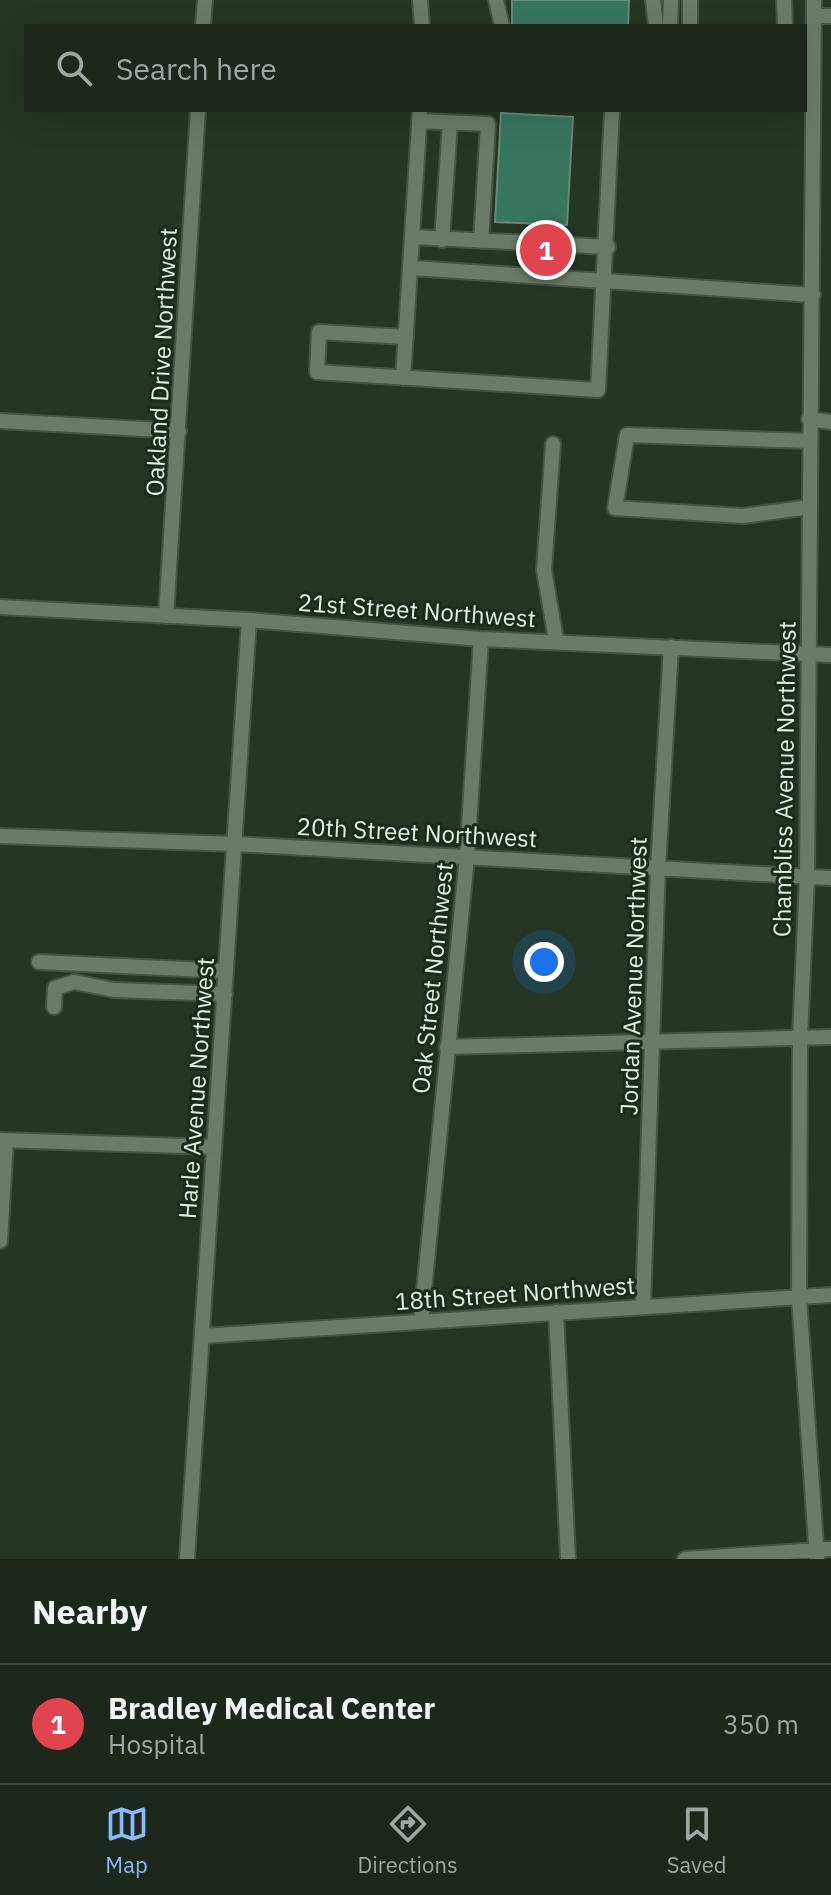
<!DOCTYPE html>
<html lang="en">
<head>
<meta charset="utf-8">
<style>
  :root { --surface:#1c281c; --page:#293429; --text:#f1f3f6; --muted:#a0a6a3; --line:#3a443b; --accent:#8abafc }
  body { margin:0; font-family:"IBM Plex Sans",sans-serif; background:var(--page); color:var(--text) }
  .you { position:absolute; left:544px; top:962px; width:28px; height:28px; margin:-20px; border:6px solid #fff; border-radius:50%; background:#1a73e8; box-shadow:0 0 0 12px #1a73e833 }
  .badge { display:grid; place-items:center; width:52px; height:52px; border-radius:50%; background:var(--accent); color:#fff; font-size:26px; font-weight:700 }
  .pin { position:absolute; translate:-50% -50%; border:4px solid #fff; box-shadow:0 2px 8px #0006 }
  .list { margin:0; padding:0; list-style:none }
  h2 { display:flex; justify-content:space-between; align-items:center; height:104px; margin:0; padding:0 32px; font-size:34px }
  h2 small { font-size:26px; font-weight:400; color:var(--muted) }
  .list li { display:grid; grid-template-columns:52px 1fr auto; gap:24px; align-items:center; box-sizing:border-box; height:120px; padding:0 32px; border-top:2px solid var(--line) }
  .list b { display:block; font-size:30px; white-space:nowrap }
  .list p { margin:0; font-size:26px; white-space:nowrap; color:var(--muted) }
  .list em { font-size:26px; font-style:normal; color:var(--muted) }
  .icon { flex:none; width:44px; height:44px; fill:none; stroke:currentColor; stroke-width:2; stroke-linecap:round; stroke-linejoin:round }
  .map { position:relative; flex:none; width:831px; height:1559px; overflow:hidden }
  .search { position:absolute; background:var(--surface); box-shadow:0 8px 32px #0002; left:24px; right:24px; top:24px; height:88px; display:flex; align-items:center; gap:20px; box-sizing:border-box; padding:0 28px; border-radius:0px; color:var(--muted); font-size:30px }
  .sheet { height:224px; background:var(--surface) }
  nav { display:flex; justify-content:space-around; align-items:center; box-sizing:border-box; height:112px; border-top:2px solid var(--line); background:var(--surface); font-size:22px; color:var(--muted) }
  nav a { display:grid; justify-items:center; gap:4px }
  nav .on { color:var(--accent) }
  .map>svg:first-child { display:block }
</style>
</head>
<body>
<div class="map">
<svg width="831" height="1559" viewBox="0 0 831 1559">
  <rect width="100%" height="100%" fill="#263625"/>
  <path fill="#38755e" stroke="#6a8679" stroke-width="2" d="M512 0H629L628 26H512Z
    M501 113 573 117 567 225 495 222Z"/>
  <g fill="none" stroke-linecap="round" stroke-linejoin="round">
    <defs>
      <path id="minor" d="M420 0 422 26
        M496 0 502 26
        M653 0 656 26
        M784 0 785 26
        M814 0 807 877 800 1038 799 1297 817 1559
        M814 16H831
        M203 26 205 0
        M670 26 671 0
        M690 26V0
        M419 121 488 124 481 241
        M413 237 608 247
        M442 240 450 123
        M412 268 813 295
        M406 337 319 332 317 372 598 390 612 110
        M403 378 420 110
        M809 419 831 422
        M0 421 179 431
        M810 441 627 435 615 508 743 516 810 507
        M553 444 544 570 556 640
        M0 607 249 620 481 639 831 655
        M166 616 198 110
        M0 836 235 844 831 878
        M39 962 226 971
        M54 1007 55 988 74 982 114 990 225 994
        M447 1047 831 1037
        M0 1140 214 1147
        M0 1241 6 1141
        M643 1306 658 868 671 647
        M556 1312 568 1559
        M421 1321 467 857 481 639
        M202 1336 831 1295
        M187 1559 249 620
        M685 1559 831 1549"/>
    </defs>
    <use href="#minor" stroke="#455445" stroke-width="18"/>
    <use href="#minor" stroke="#6a7c69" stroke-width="14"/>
  </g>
  <g text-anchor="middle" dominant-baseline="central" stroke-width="6" stroke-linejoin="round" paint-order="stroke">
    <g font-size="24" fill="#e3eee3" stroke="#1c2c1c">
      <text transform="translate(161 362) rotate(-87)">Oakland Drive Northwest</text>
      <text transform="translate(417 610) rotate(4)">21st Street Northwest</text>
      <text transform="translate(784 779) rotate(-89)">Chambliss Avenue Northwest</text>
      <text transform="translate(417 832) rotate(3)">20th Street Northwest</text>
      <text transform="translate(633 976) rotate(-88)">Jordan Avenue Northwest</text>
      <text transform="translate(432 978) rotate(-84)">Oak Street Northwest</text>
      <text transform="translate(196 1088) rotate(-86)">Harle Avenue Northwest</text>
      <text transform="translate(515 1293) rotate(-4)">18th Street Northwest</text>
    </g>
  </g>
</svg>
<div class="you"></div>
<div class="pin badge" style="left:546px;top:250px;background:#e0444e">1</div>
<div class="search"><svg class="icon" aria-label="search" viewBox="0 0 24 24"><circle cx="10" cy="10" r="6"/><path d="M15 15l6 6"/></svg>Search here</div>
</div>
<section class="sheet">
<h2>Nearby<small></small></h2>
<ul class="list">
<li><span class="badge" style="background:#e0444e">1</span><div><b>Bradley Medical Center</b><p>Hospital</p></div><em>350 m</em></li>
</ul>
</section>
<nav>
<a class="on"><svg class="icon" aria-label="map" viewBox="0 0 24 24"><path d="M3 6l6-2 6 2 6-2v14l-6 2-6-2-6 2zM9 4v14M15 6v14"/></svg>Map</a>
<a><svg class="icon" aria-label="directions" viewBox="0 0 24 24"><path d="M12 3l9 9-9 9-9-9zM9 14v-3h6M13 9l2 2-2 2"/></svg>Directions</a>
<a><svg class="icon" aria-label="saved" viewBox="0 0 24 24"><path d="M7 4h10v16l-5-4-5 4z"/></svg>Saved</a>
</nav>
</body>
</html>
